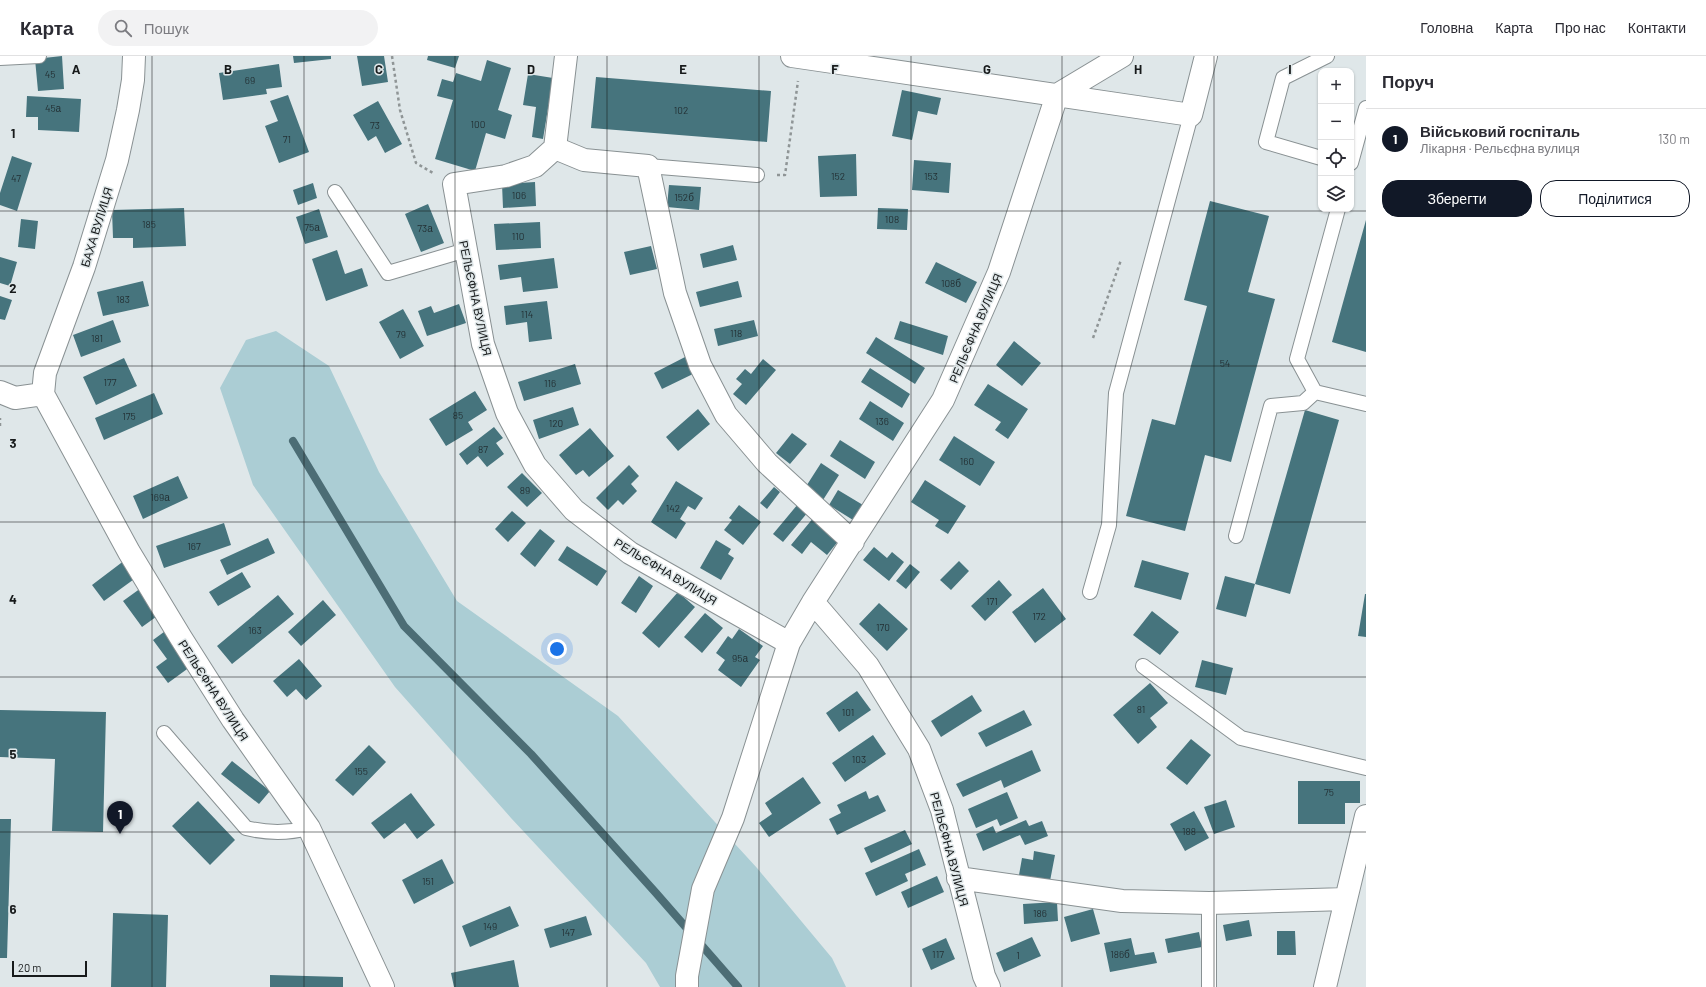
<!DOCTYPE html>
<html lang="uk">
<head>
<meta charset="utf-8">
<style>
  :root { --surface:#fff; --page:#f2f2f3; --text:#2b2b33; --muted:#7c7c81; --line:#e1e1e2; --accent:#111827 }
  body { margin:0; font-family:Barlow,sans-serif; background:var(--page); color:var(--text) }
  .controls { position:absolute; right:12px; top:12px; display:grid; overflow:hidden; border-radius:8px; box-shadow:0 1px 3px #0004 }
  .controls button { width:36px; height:36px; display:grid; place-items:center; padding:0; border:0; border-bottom:1px solid var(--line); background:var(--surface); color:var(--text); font:20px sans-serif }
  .scale { position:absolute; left:12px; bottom:10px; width:75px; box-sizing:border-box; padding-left:4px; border:2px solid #171a1b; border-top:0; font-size:11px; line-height:14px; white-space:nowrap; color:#171a1b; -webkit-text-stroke:3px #dfe7e9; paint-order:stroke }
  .you { position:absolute; left:557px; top:593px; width:14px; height:14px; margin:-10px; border:3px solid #fff; border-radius:50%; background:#1a73e8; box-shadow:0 0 0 6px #1a73e833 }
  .badge { display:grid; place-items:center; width:26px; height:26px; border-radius:50%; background:var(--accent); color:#fff; font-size:13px; font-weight:700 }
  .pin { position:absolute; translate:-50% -33px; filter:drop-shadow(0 1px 2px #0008) }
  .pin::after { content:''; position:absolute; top:21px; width:14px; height:12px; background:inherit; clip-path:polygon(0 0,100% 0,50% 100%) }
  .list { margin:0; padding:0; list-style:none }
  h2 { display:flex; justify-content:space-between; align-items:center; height:52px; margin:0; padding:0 16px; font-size:17px }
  h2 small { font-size:13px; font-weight:400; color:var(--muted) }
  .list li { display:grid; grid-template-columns:26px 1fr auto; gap:12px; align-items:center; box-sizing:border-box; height:60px; padding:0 16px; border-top:1px solid var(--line) }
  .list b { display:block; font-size:15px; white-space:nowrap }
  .list p { margin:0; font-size:13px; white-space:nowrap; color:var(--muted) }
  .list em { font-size:13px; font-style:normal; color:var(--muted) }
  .actions { display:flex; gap:8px; padding:12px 16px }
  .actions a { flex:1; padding:9px 0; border:1px solid var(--accent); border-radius:16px; text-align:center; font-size:14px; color:var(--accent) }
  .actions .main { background:var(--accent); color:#fff }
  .icon { flex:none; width:22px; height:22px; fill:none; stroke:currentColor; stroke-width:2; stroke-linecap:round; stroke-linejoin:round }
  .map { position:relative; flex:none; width:1366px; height:931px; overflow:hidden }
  header { display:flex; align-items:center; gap:24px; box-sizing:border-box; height:56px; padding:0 20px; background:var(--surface); border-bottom:1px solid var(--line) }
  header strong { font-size:19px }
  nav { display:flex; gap:22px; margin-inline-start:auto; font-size:14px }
  .search { width:280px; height:36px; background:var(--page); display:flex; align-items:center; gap:10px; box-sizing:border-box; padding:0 14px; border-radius:22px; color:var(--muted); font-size:15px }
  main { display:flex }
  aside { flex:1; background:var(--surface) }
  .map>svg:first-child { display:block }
</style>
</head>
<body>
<header>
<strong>Карта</strong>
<div class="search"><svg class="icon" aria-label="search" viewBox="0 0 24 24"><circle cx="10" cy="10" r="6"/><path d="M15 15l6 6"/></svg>Пошук</div>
<nav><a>Головна</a><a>Карта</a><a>Про нас</a><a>Контакти</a></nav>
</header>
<main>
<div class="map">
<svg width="1366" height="931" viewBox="0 0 1366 931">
  <rect width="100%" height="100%" fill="#dfe7e9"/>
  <path fill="#abcdd4" d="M276 275 329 310 379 416 457 545 618 660 757 812 832 902 846 931H660L646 907 511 762 395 631 253 429 220 332 246 284Z"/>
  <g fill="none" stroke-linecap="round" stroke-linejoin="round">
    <path stroke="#4c6d75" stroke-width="8" d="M293 385 404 570 531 698 656 837 738 931"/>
  </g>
  <path fill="#46747d" d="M62 0 64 33 38 35 35 3Z
    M293 0H331V3L294 7Z
    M357 0H384L388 26 362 30Z
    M428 0H459L455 12 427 4Z
    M487 4 511 12 498 54 512 59 505 83 486 77 475 115 435 103 453 44 437 40 442 23 453 26 456 17 481 25Z
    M279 8 282 31 266 33 267 38 223 44 219 17Z
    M528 18 553 22 543 83 532 81 536 51 523 49Z
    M596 21 771 35 767 86 591 72Z
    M902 34 941 42 937 59 918 55 912 84 892 80Z
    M288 39 309 96 279 107 265 70 278 65 270 45Z
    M27 40 81 43 79 76 38 74V61H26Z
    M378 45 402 88 385 97 376 80 368 85 353 59Z
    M856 98 857 140 820 141 818 100Z
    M12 100 32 107 17 155 0 149V137Z
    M914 104 951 107 949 137 912 134Z
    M535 126 536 150 503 152 502 128Z
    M313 127 317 142 298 149 293 134Z
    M669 129 701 131 699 154 667 151Z
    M1210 145 1269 160 1248 236 1275 243 1231 406 1205 399 1185 475 1126 460 1152 363 1175 369 1207 250 1184 244Z
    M428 148 444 187 421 196 405 158Z
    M184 152 186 190 133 192V182H113L112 154Z
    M878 152 908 153 907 174 877 173Z
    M319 153 328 181 305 188 296 161Z
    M21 163 38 165 35 193 18 191Z
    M1366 164V296L1332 286Z
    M540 166 541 192 496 194 494 168Z
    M733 189 737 204 703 212 700 198Z
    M651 190 657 213 630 219 624 196Z
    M337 194 345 218 362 212 368 230 326 245 312 203Z
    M0 201 17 206 10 230 0 227Z
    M554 202 558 232 523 236 521 221 500 224 498 209Z
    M936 206 977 226 966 247 925 227Z
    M143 225 149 250 103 260 97 236Z
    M738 225 742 241 700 251 696 236Z
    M0 240 12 244 5 264 0 263Z
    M547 245 552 283 529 286 527 266 506 269 504 250Z
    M459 248 466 267 427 280 418 255 431 250 434 257Z
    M403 253 424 290 400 303 379 266Z
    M113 264 121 286 81 301 73 279Z
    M754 264 758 280 718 290 714 273Z
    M900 265 948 280 943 299 894 283Z
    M876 281 925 312 915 328 866 297Z
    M1014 285 1041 307 1022 330 996 309Z
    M687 300 695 317 662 333 654 317Z
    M124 302 137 330 96 349 83 321Z
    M763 303 776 314 746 349 733 338 742 328 736 323 745 313 751 318Z
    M575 308 581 328 524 345 518 326Z
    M870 312 910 338 902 352 861 326Z
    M988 328 1028 353 1008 383 995 374 1001 366 974 349Z
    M475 335 487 354 468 366 473 374 446 390 429 363Z
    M154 337 163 358 104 384 95 362Z
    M870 345 904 367 893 385 859 363Z
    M573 351 579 369 539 383 533 364Z
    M698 353 710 368 678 395 666 381Z
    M1305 354 1339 364 1290 538 1255 528Z
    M494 371 503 382 496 387 504 398 487 411 478 400 467 409 459 398Z
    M590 372 614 400 589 421 583 414 576 419 559 399Z
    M792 377 807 388 790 408 776 397Z
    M954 380 995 406 980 430 939 404Z
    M840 384 875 406 865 423 830 400Z
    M821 407 839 419 823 444 805 432Z
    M629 409 639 420 631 428 637 435 623 449 618 444 608 454 596 442Z
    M522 417 542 437 527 451 507 431Z
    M178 420 188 442 143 463 133 440Z
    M925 424 966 450 948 478 935 470 939 464 911 446Z
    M676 425 703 442 695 454 688 450 680 463 686 467 676 483 651 466Z
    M774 431 780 436 767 453 760 447Z
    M838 434 863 449 853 464 829 449Z
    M798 448 808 456 783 486 773 478Z
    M739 449 761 466 743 489 724 474 732 464 729 462Z
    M512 455 526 467 508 486 495 473Z
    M814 461 840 483 827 499 811 486 802 498 791 489Z
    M224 467 231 489 164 512 156 490Z
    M540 473 555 485 535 511 520 498Z
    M268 482 275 497 227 519 220 504Z
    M716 484 731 493 728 498 734 502 721 524 700 512Z
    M567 490 607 515 597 530 558 504Z
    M874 491 887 502 892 496 904 506 889 525 863 504Z
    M125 504 137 521 104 545 92 529Z
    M1142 504 1189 517 1181 544 1134 531Z
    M959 505 969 515 951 534 940 524Z
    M910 508 920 516 906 533 896 525Z
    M242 516 251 531 218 550 209 536Z
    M639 520 653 530 636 557 621 547Z
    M1225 520 1255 528 1246 561 1216 553Z
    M999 524 1012 539 985 565 971 550Z
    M141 532 160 558 142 571 123 545Z
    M1043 532 1066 563 1035 587 1012 556Z
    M678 536 695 551 659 592 642 577Z
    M1365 538H1366V581L1358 580Z
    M278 539 294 558 232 608 217 590Z
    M323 544 336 559 301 590 288 576Z
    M879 547 908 573 887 595 859 568Z
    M1152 555 1179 576 1160 599 1133 579Z
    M705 557 723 572 702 597 684 581Z
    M168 573 194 608 168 627 156 611 167 603 153 584Z
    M739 573 763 590 755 601 760 604 741 631 718 614 725 604 716 597 728 580 732 583Z
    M299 603 322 630 306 644 296 633 287 641 273 625Z
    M1202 604 1233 612 1226 639 1195 631Z
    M1150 627 1168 647 1150 662 1157 671 1138 688 1113 659Z
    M857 635 871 654 839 676 826 657Z
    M972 639 982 655 941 681 931 665Z
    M0 654 106 656 103 776 52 775 55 703 0 701Z
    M1024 654 1032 669 986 691 978 677Z
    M873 679 886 698 845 726 832 707Z
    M1191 683 1211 699 1187 729 1166 712Z
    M369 689 386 706 353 740 335 724Z
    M1032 694 1041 715 1004 732 1001 724 963 741 956 728Z
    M232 705 270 735 259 748 221 718Z
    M803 721 821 747 769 781 759 767 772 758 765 747Z
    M1298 725H1360V747H1345V768H1298Z
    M866 735 869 743 878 739 886 755 837 779 829 763 841 757 837 749Z
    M1007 736 1018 762 1000 770 997 763 976 772 968 753Z
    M411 737 435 769 417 783 405 767 384 783 371 767Z
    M1226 744 1235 771 1214 778 1204 751Z
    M198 745 235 784 210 809 172 770Z
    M1194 755 1209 782 1185 795 1170 768Z
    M0 763H11L7 902H0Z
    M1026 764 1029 770 1042 765 1048 780 1025 789 1020 779 983 795 976 778 993 770 996 777Z
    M905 774 912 788 871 807 864 792Z
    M919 793 926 809 905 818 908 825 876 840 865 817Z
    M1034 795 1055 799 1050 825 1019 819 1022 802 1033 804Z
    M442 803 454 827 414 848 402 824Z
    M937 820 944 836 908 852 901 836Z
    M1057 846 1058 865 1024 868 1023 848Z
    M510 850 519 870 470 891 462 870Z
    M1093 853 1100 878 1071 886 1064 861Z
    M113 857 168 859 166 931H111Z
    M586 860 592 879 550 892 544 873Z
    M1249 864 1252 880 1226 885 1223 869Z
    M1277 875H1295L1296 899H1277Z
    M1199 876 1202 891 1168 897 1165 883Z
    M1032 881 1041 900 1004 916 996 897Z
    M946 882 955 903 931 914 922 893Z
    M1131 882 1135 899 1154 896 1157 907 1110 916 1104 887Z
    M514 904 519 931H454L451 917Z
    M270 919 343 921V931H270Z"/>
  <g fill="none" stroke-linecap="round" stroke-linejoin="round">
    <defs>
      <path id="service" d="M0 2 39 0
        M1321 102 1266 86 1283 22 1327 0
        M1351 107 1366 52
        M648 110 757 119
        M335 136 388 217 466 194
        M1338 153 1297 303 1315 336 1366 348
        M1236 480 1271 350 1303 347 1315 336
        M1090 536 1109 469 1116 337 1191 59
        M1143 610 1241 682 1366 712
        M164 677 246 772C266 777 289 777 309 772
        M1209 847V931"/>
      <path id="minor" d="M566 0 555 92 535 110 506 120 454 128 483 288 507 357 535 409 574 454 630 497 789 587
        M792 0 1191 59 1206 0
        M1057 39 1122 0
        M555 92 584 104 648 110 675 237 700 309 726 359 767 407 853 486
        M0 336 15 342 43 338
        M43 338 129 496 181 582 233 664 309 772 383 931
        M43 338 45 317 84 211 117 104 128 54 133 24 134 0
        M813 546 868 610 919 693 942 754 984 920 989 931
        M958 822 1122 845 1209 847 1346 843
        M687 931V920L703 833 733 762 789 587 813 546 943 344 999 216 1057 39
        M1325 931 1366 760"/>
    </defs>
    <use href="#service" stroke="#899193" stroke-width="16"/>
    <use href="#minor" stroke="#899193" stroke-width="24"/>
    <path stroke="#8f9596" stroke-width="2.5" stroke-dasharray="3 3" stroke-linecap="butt" d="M392 0 400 54 416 107 433 117
      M777 119H785L798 25
      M1093 282 1121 204
      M0 370V362"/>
    <use href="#service" stroke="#fff" stroke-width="14"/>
    <use href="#minor" stroke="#fff" stroke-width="22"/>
  </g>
  <path fill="none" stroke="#171a1b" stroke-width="1" stroke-opacity="0.55" d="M152 0V931M304 0V931M455 0V931M607 0V931M759 0V931M911 0V931M1062 0V931M1214 0V931M0 155H1366M0 310H1366M0 466H1366M0 621H1366M0 776H1366"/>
  <g text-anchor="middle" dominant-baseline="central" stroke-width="3" stroke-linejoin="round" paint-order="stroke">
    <g font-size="10" fill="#233034">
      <text x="50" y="18">45</text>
      <text x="250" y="24">69</text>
      <text x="53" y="52">45а</text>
      <text x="681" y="54">102</text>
      <text x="478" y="68">100</text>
      <text x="375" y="69">73</text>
      <text x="287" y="83">71</text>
      <text x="838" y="120">152</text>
      <text x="931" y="120">153</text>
      <text x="16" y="122">47</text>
      <text x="519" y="139">106</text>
      <text x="684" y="141">152б</text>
      <text x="892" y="163">108</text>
      <text x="149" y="168">185</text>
      <text x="312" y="171">75а</text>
      <text x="425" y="172">73а</text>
      <text x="518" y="180">110</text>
      <text x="951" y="227">108б</text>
      <text x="123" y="243">183</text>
      <text x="527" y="258">114</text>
      <text x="736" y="277">118</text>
      <text x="401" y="278">79</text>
      <text x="97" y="282">181</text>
      <text x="1225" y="307">54</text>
      <text x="110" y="326">177</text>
      <text x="550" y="327">116</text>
      <text x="458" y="359">85</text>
      <text x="129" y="360">175</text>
      <text x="882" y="365">136</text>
      <text x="556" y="367">120</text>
      <text x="483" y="393">87</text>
      <text x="967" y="405">160</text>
      <text x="525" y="434">89</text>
      <text x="160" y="441">169а</text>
      <text x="673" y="452">142</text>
      <text x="194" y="490">167</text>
      <text x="992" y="545">171</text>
      <text x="1039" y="560">172</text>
      <text x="883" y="571">170</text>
      <text x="255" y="574">163</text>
      <text x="740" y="602">95а</text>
      <text x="1141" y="653">81</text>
      <text x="848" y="656">101</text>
      <text x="859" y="703">103</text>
      <text x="361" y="715">155</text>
      <text x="1329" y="736">75</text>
      <text x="1189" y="775">188</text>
      <text x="428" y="825">151</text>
      <text x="1040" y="857">186</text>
      <text x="490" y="870">149</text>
      <text x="568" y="876">147</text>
      <text x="938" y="898">117</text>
      <text x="1120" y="898">186б</text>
      <text x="1018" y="899">1</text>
    </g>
    <g font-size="12" fill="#171a1b" stroke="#dfe7e9">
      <text transform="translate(96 171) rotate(-73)">БАХА ВУЛИЦЯ</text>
      <text transform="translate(476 242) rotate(78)">РЕЛЬЄФНА ВУЛИЦЯ</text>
      <text transform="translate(975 272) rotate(-67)">РЕЛЬЄФНА ВУЛИЦЯ</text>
      <text transform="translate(666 515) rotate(31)">РЕЛЬЄФНА ВУЛИЦЯ</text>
      <text transform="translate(214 634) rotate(57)">РЕЛЬЄФНА ВУЛИЦЯ</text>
      <text transform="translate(950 793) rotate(75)">РЕЛЬЄФНА ВУЛИЦЯ</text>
    </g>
  </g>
  <g font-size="13" text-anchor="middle" font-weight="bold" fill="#171a1b" stroke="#dfe7e9" stroke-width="3" stroke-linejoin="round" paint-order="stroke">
    <text x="76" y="18">A</text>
    <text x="228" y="18">B</text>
    <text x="379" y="18">C</text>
    <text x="531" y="18">D</text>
    <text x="683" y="18">E</text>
    <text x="835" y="18">F</text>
    <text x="987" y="18">G</text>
    <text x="1138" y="18">H</text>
    <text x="1290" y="18">I</text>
    <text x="13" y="82">1</text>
    <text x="13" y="237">2</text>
    <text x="13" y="392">3</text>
    <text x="13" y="548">4</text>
    <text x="13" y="703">5</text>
    <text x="13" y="858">6</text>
  </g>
</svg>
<div class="controls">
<button>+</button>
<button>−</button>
<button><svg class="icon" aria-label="locate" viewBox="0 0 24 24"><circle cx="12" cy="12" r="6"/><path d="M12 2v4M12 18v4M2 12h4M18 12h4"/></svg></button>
<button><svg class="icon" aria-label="layers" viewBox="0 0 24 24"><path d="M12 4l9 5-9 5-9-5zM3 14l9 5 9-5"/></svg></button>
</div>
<div class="scale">20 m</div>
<div class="you"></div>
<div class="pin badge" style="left:120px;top:778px">1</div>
</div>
<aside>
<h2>Поруч<small></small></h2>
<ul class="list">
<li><span class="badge">1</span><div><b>Військовий госпіталь</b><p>Лікарня · Рельєфна вулиця</p></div><em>130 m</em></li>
</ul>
<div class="actions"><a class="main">Зберегти</a><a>Поділитися</a></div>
</aside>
</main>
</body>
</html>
